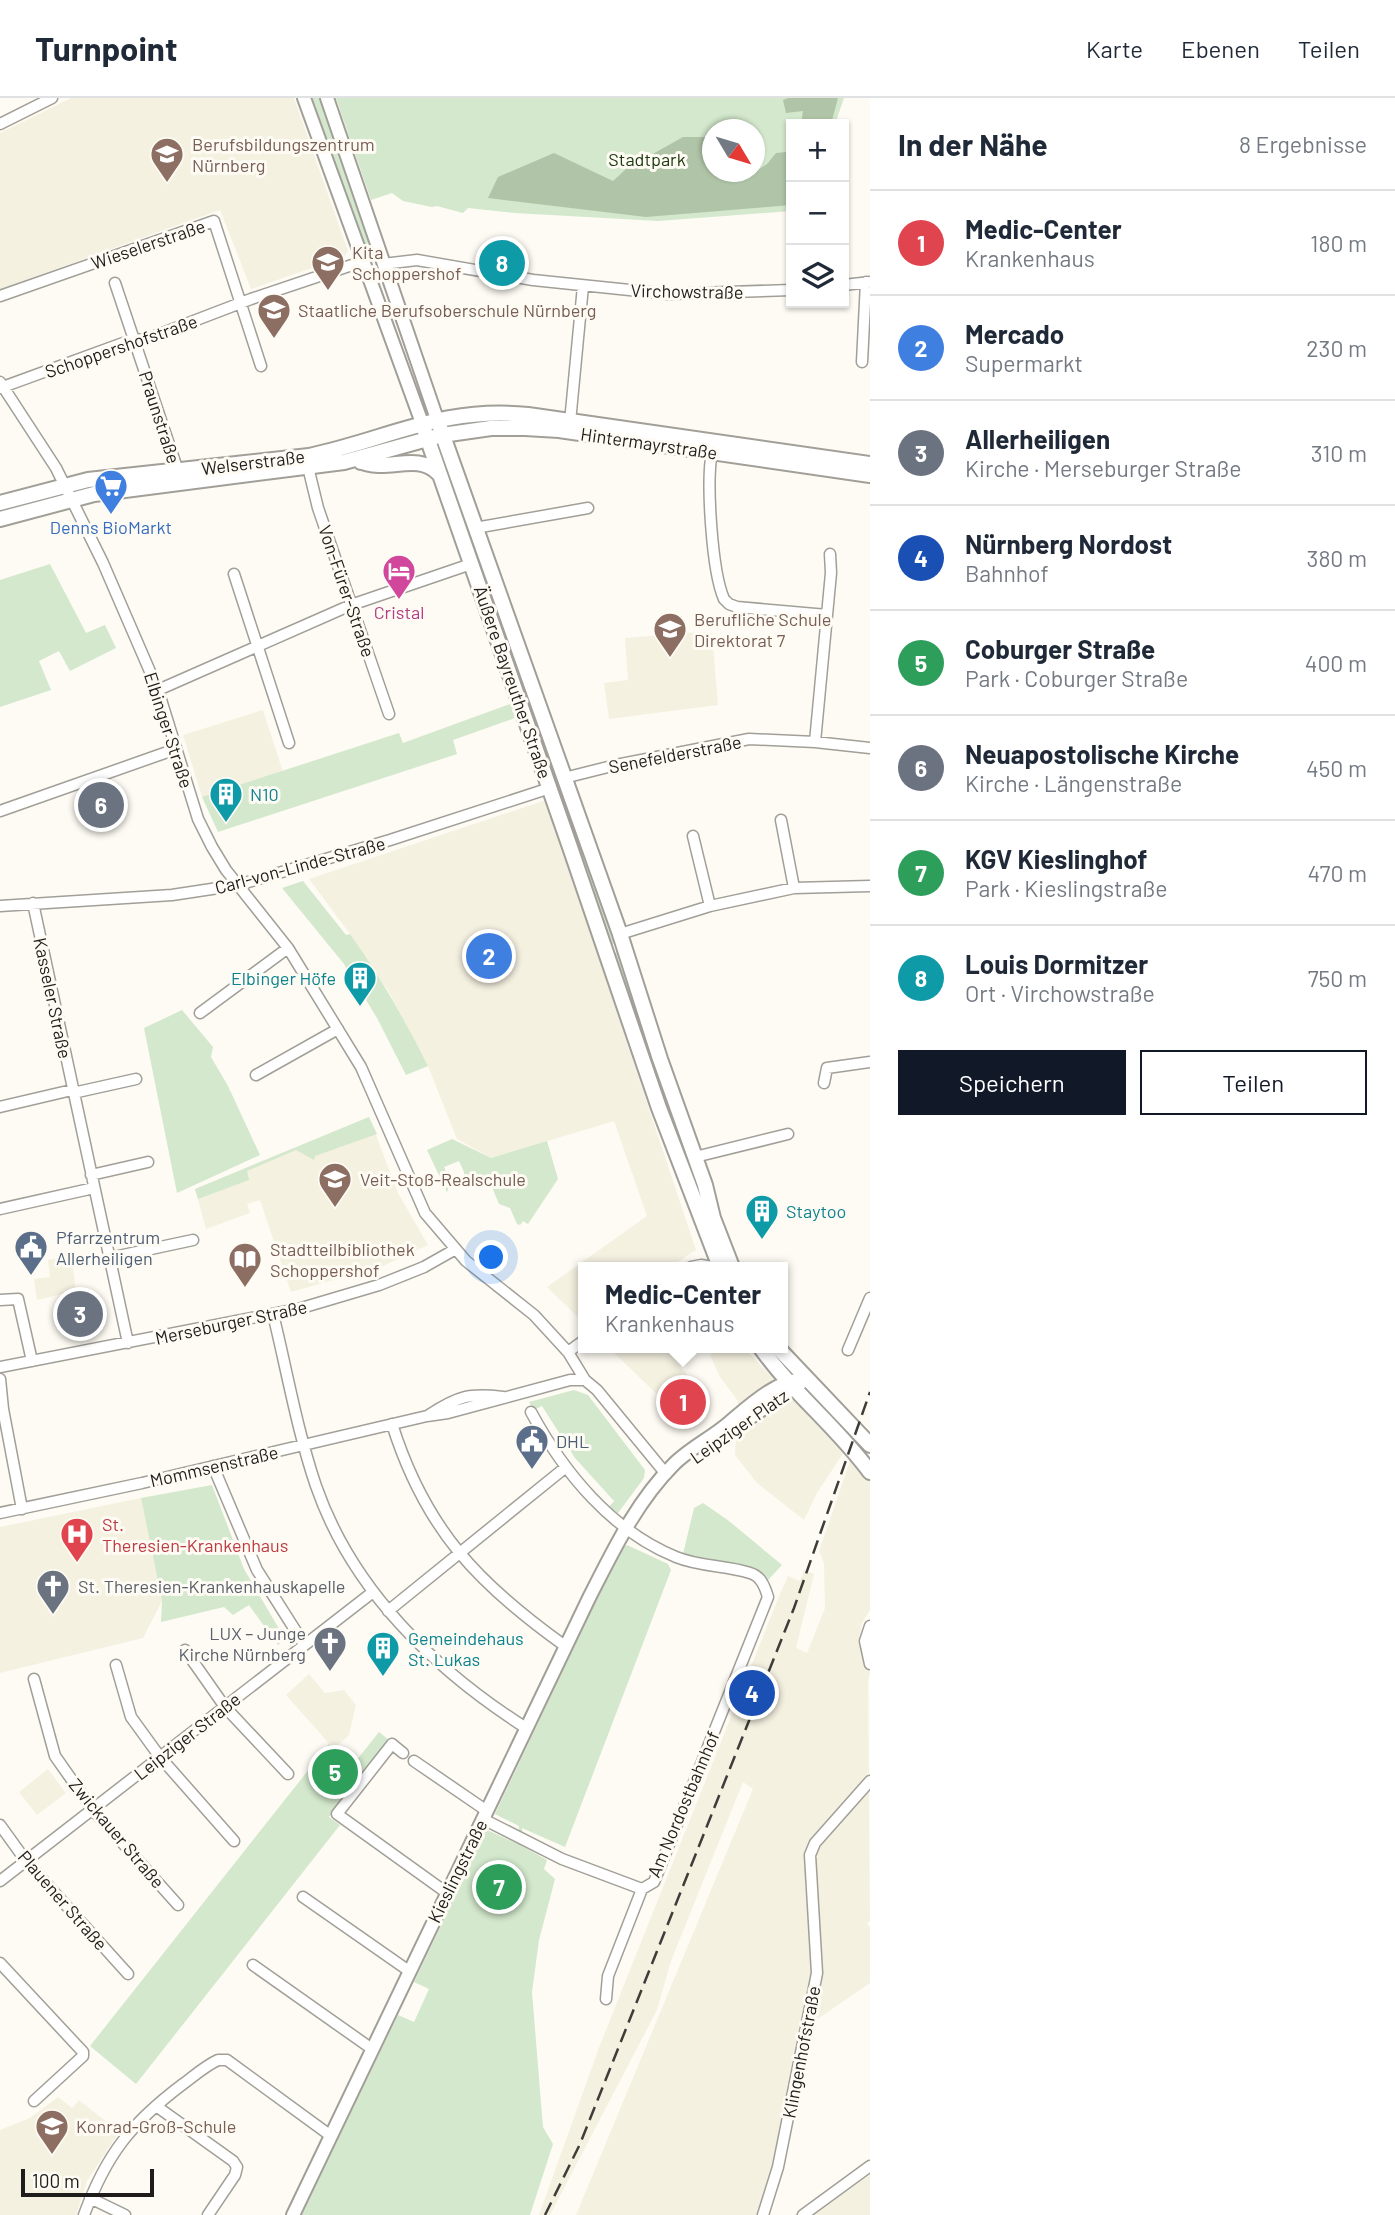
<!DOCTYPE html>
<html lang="de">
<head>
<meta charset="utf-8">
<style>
  :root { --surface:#fff; --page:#f2f2f3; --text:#1f2937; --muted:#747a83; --line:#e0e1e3; --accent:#111827 }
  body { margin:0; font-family:Barlow,sans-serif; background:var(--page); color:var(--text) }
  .controls { position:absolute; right:21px; top:21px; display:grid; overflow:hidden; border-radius:0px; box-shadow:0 2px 5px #0004 }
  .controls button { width:63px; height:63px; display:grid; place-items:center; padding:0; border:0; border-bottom:2px solid var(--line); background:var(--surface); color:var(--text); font:35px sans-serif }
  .compass { position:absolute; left:702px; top:21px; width:63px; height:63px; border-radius:50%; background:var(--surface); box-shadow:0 2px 5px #0004; rotate:128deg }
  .scale { position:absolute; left:21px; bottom:18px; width:133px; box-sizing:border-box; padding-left:7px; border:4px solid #1e1d1b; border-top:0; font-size:19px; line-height:24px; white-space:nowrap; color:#1e1d1b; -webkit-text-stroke:5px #fdfbf3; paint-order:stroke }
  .you { position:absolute; left:492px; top:1160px; width:24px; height:24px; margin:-18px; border:5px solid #fff; border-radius:50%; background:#1a73e8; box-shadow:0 0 0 10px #1a73e833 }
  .badge { display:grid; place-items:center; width:46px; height:46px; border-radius:50%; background:var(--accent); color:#fff; font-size:23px; font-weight:700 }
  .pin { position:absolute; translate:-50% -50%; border:4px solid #fff; box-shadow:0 2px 7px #0006 }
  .popup { position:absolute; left:578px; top:1164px; width:210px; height:91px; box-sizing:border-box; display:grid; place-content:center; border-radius:0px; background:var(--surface); filter:drop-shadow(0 2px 5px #0005); font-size:23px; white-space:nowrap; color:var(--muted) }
  .popup b { font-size:26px; color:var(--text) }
  .popup::after { content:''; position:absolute; left:50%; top:100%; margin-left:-14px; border:14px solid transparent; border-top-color:var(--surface) }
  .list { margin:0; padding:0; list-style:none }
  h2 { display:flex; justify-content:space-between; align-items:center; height:91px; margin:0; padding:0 28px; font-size:30px }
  h2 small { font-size:23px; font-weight:400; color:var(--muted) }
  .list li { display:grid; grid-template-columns:46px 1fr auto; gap:21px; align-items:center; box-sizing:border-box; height:105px; padding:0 28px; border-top:2px solid var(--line) }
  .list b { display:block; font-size:26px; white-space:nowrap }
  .list p { margin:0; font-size:23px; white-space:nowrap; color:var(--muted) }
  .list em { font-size:23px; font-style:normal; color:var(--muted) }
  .actions { display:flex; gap:14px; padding:21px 28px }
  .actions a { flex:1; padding:16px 0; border:2px solid var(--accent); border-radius:0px; text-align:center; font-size:24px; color:var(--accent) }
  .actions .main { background:var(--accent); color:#fff }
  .icon { flex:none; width:38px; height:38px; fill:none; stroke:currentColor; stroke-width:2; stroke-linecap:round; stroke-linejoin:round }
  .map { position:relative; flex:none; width:870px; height:2117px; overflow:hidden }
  header { display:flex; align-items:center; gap:42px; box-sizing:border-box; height:98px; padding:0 35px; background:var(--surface); border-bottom:2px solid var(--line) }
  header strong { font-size:33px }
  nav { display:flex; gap:38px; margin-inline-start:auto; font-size:24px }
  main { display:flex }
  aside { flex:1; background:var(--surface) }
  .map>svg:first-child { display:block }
</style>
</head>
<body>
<header>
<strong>Turnpoint</strong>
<nav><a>Karte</a><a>Ebenen</a><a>Teilen</a></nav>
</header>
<main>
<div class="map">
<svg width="870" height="2117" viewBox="0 0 870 2117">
  <rect width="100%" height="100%" fill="#fdfbf3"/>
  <path fill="#f5f1e1" d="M71 0H294L348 153 344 159 251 191 220 112 0 191V35Z
    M700 534 712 535 718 607 609 621 604 585 628 582 625 540Z
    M263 612 283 674 202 699 183 637Z
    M546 702 696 1152 670 1169H583V1224L547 1189 647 1118 614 1023 491 1060 457 1041 428 968 389 894 350 836 309 781Z
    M369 1019 398 1095 428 1147 383 1168 291 1194 260 1102 247 1106 250 1115 206 1131 195 1091Z
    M66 1159 72 1163 76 1193 37 1202 34 1181 50 1179 48 1162Z
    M609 1250H665L710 1304 689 1327Z
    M721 1250H744L844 1354 817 1395 804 1422 757 1385 735 1357 738 1303 720 1279 710 1257Z
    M851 1360 870 1380V1512L862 1525 858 1544 870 1575 868 1582 870 1823 867 1825 870 1830V1885L813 1924 784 2059 768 2117H576L753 1691 743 1684 671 1863 657 1912 550 2117H539L600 1947 780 1496 788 1478 800 1483 804 1472 814 1476 796 1550 807 1555 825 1510 824 1465 819 1453Z
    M141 1400 162 1503 143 1540 0 1575V1429Z
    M309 1576 325 1595 344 1592 356 1607 349 1637 334 1651 286 1597Z
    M48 1671 66 1695 37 1717 19 1694Z
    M58 1999 72 2010 79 2002 119 2034 87 2083 76 2117H0V2032L30 2020Z
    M870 2062V2117H794Z"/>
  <path fill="#d3e8cc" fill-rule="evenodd" d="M310 0H322L371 144 363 147Z
    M336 0H844L835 26H791V113L658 123 515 115 468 110 463 115 437 108 432 109 403 103 392 95 371 102ZM712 32H754V74H712Z
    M50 466 86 535 105 527 116 550 70 573 59 553 39 563 51 592 0 609V482Z
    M496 516 510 541 617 844 608 848Z
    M510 606 515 620 453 642 457 656 218 734 202 699 399 635 403 645Z
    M303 783 346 837 350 836C380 878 405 922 428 968L406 977 377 920 344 866 282 790Z
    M620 853 656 965 653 968 650 967 611 856Z
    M182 912 213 949 211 959 228 988 260 1057 177 1095 144 930Z
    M369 1019 377 1036 315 1058 314 1062 296 1052 247 1073 249 1082 198 1101 195 1091Z
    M452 1041 491 1060 547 1043 558 1081 528 1126 523 1123 520 1127 517 1126 510 1110 499 1106 487 1077 468 1085 464 1083V1074L459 1063 444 1069 447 1076 453 1079 447 1094 427 1052Z
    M574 1292 588 1297 645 1372 644 1380 618 1415 609 1409 614 1403 575 1360 542 1308 534 1312 529 1304Z
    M212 1387 244 1471 285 1541 278 1547 249 1507 233 1517 224 1509 161 1524 162 1503 141 1400Z
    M703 1405 729 1423 782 1467 768 1482 757 1471 683 1456 694 1410Z
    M627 1447 668 1466 671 1472 565 1749 522 1730V1748L547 1762 544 1771 555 1781 539 1842 532 1894 543 2029 553 2046 530 2117H301L398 1917 414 1924 429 1891 414 1884 487 1732 518 1746 519 1728 495 1716 620 1451Z
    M379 1634 389 1642 329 1719 340 1727 136 1986 90 1948 329 1646 352 1668Z"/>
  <path fill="#b0c5a8" d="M788 0H838L831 26H801L803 13 786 15 783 2Z
    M683 39H712V74H739L749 78 767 66 776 55 786 54 791 44V107L646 119 488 100 498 79 554 55 613 83 626 71Z"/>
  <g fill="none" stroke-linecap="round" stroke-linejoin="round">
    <path stroke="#80a3b4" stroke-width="2.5" d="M318 1683H322L331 1691 335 1690"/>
    <defs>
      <path id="street" d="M0 26 52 0
        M383 166 417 162 533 182 668 196 791 192
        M115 185 178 373
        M844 187 870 184
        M0 198 214 123 261 268
        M862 264 866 184
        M0 284 56 370 103 465 158 592 198 721 212 749 226 772 288 850 361 969 425 1115 466 1163 534 1217 568 1254 585 1282 597 1292 666 1376
        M0 290 134 241 144 242 251 201 364 163
        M570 324 583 188
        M712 354C706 384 712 474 724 501L729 506 737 509 827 517 815 644
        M308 369 318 410 389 616
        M475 430 588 410
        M234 476 289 645
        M827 517 831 475 830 456
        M158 592 351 507 471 466
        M564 680 616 667 749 641 815 644 870 650
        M0 713 176 651
        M781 722 794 790
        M693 738 710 808
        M33 805 128 1245
        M0 808 172 797 238 787 390 742 550 690
        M620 836 710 808 794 790 870 788
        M200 915 288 850
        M256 977 338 931
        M824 985 827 970 870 964
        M73 995 136 981
        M0 1009 72 992
        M695 1059 788 1036
        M91 1077 148 1064
        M0 1111 94 1090
        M109 1160 193 1142
        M691 1169 701 1167 713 1169
        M0 1202 18 1201 32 1263
        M273 1216C287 1273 297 1332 316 1388 352 1492 435 1572 526 1630
        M848 1252 870 1200
        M568 1254 583 1243
        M0 1269 298 1211 379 1187 424 1169 454 1152
        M0 1281 3 1311 22 1411
        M429 1317C458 1298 469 1295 503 1299
        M392 1326C425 1431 478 1486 565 1548
        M213 1368 257 1472 304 1546
        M0 1415 142 1385 427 1318 448 1315 570 1282H585
        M388 1513 566 1369
        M870 1528 865 1543 870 1566
        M185 1552 225 1609 288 1676
        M116 1567 131 1619 160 1659 234 1743
        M34 1581 55 1658 93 1712 178 1807
        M403 1655 392 1646 337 1716 447 1795
        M414 1663 487 1713
        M483 1721 562 1761 642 1791 654 1784 768 1499C765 1489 761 1478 750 1475 726 1467 700 1469 676 1459 612 1433 564 1375 531 1314
        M0 1727 26 1763 128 1876
        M0 1783 373 1494
        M303 1799 409 1873
        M0 1865 83 1954V1958L34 2003
        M253 1867 372 1951
        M606 1901 608 1878 642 1791
        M156 2008 233 2063 237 2069 235 2077 208 2117
        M90 2100 125 2117
        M84 2117C106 2057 131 2025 183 1986 194 1978 205 1968 218 1962H227L331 2038
        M763 2117 778 2069 817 1875 810 1757 815 1745 870 1683
        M803 2117 870 2068"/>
      <path id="secondary" d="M304 0 422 325
        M327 0 437 321
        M729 1334 801 1285
        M293 2117 589 1500C613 1453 636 1404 674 1366 690 1350 713 1339 730 1324 750 1307 779 1280 807 1281"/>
      <path id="primary" d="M437 321 620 836 660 961 705 1087 713 1120 732 1169
        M422 325 571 752 659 1010 720 1169
        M361 364C366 365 372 367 378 367 399 368 421 358 438 375
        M0 405 88 382 309 358C389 341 442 308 528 317L870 366
        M0 421 94 396 344 364 442 337 491 330H525L559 332 870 377
        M761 1250C793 1295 837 1329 870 1374
        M778 1250 870 1347"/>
    </defs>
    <use href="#street" stroke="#a19f98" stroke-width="13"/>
    <use href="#secondary" stroke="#a19f98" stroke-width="16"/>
    <use href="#primary" stroke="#a19f98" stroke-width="18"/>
    <use href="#street" stroke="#fff" stroke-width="10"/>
    <use href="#secondary" stroke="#fff" stroke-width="12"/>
    <use href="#primary" stroke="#fff" stroke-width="14"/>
    <path stroke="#3e3d3a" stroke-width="2.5" stroke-dasharray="14 7" stroke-linecap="butt" d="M545 2117 580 2046 794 1510 870 1294"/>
  </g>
  <defs>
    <symbol id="school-pin" viewBox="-11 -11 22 30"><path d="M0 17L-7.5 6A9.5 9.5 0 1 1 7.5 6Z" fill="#8d6e63" stroke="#fdfbf3"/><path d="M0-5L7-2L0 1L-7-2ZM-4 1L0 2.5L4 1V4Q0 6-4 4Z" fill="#fff"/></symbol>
    <symbol id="supermarket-pin" viewBox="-11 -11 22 30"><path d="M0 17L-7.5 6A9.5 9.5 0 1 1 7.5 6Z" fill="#3f7fe0" stroke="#fdfbf3"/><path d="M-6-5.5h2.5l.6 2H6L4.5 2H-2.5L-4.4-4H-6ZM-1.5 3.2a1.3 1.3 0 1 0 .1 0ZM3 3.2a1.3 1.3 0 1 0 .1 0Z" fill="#fff"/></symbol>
    <symbol id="hotel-pin" viewBox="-11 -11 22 30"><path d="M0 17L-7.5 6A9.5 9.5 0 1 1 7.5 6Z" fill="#d1479c" stroke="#fdfbf3"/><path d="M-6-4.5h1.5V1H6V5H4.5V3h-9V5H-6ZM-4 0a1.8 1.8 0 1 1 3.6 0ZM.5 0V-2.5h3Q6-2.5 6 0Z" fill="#fff"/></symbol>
    <symbol id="building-pin" viewBox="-11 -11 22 30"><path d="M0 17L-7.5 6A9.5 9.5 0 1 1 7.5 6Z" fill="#0f9aa8" stroke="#fdfbf3"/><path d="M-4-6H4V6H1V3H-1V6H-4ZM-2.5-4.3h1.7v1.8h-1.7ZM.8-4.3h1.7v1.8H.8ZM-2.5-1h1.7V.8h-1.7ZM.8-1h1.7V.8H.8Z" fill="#fff"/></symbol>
    <symbol id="civic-pin" viewBox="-11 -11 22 30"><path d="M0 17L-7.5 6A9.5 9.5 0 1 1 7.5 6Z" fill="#5c6f8a" stroke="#fdfbf3"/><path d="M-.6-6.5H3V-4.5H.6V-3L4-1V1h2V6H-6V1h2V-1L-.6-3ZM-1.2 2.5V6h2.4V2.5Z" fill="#fff"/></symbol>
    <symbol id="library-pin" viewBox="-11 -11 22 30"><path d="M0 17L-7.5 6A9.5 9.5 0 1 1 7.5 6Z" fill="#8d6e63" stroke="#fdfbf3"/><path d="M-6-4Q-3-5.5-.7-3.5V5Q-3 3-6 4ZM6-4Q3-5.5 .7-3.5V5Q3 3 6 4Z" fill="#fff"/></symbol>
    <symbol id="hospital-pin" viewBox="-11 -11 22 30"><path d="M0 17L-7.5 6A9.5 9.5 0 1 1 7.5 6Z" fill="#e0444e" stroke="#fdfbf3"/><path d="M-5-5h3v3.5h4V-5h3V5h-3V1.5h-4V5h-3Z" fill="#fff"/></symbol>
    <symbol id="church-pin" viewBox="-11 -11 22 30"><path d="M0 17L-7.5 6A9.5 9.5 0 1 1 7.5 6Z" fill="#6b7280" stroke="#fdfbf3"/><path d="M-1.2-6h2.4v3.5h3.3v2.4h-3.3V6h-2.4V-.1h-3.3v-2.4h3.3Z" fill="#fff"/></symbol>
  </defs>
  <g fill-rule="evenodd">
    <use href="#school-pin" x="148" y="37" width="38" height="52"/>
    <use href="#school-pin" x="309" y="145" width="38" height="52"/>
    <use href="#school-pin" x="255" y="193" width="38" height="52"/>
    <use href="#supermarket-pin" x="92" y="369" width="38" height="52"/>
    <use href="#hotel-pin" x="380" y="454" width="38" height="52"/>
    <use href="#school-pin" x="651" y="512" width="38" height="52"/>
    <use href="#building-pin" x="207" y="677" width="38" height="52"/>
    <use href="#building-pin" x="341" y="861" width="38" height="52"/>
    <use href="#school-pin" x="316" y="1062" width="38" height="52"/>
    <use href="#building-pin" x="743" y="1094" width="38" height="52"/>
    <use href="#civic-pin" x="12" y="1130" width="38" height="52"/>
    <use href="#library-pin" x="226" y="1142" width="38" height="52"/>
    <use href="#civic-pin" x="513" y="1324" width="38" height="52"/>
    <use href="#hospital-pin" x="58" y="1417" width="38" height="52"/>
    <use href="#church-pin" x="34" y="1469" width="38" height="52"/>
    <use href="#church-pin" x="311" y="1526" width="38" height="52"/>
    <use href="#building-pin" x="364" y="1531" width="38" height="52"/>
    <use href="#school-pin" x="33" y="2009" width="38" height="52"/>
  </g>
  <g text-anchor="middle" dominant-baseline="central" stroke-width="6" stroke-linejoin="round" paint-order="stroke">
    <g font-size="18" fill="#785e54" stroke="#fdfbf3" text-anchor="start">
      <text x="192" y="46">Berufsbildungszentrum<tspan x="192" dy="21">Nürnberg</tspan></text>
      <text x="352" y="154">Kita<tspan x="352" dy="21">Schoppershof</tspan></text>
      <text x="298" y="212">Staatliche Berufsoberschule Nürnberg</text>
      <text x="694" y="521">Berufliche Schule<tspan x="694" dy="21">Direktorat 7</tspan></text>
      <text x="360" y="1081">Veit-Stoß-Realschule</text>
      <text x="270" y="1151">Stadtteilbibliothek<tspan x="270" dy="21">Schoppershof</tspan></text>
      <text x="76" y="2028">Konrad-Groß-Schule</text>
    </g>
    <g font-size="18" fill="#1a370d" stroke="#fdfbf3">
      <text x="647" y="61">Stadtpark</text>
    </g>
    <g font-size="18" fill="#1e1d1b" stroke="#fdfbf3">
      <text transform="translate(148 146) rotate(-19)">Wieselerstraße</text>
      <text transform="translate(687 193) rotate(1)">Virchowstraße</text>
      <text transform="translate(121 248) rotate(-19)">Schoppershofstraße</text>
      <text transform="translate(160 319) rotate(72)">Praunstraße</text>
      <text transform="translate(649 345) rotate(8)">Hintermayrstraße</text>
      <text transform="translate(253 364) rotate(-7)">Welserstraße</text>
      <text transform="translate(347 493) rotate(71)">Von-Fürer-Straße</text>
      <text transform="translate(513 584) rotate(71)">Äußere Bayreuther Straße</text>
      <text transform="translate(169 632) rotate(72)">Elbinger Straße</text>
      <text transform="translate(675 656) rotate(-11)">Senefelderstraße</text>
      <text transform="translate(300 767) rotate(-15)">Carl-von-Linde-Straße</text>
      <text transform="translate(53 900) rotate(78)">Kasseler Straße</text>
      <text transform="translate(231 1224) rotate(-12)">Merseburger Straße</text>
      <text transform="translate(739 1328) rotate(-35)">Leipziger Platz</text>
      <text transform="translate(214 1368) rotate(-13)">Mommsenstraße</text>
      <text transform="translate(187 1638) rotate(-38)">Leipziger Straße</text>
      <text transform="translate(683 1706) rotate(-67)">Am Nordostbahnhof</text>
      <text transform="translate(117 1735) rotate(50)">Zwickauer Straße</text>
      <text transform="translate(457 1773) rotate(-64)">Kieslingstraße</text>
      <text transform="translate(63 1802) rotate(49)">Plauener Straße</text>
      <text transform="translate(801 1954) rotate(-79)">Klingenhofstraße</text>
    </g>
    <g font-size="18" fill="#366cbe" stroke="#fdfbf3">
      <text x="111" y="429">Denns BioMarkt</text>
    </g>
    <g font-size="18" fill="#b23c85" stroke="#fdfbf3">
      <text x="399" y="514">Cristal</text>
    </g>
    <g font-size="18" fill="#0d838f" stroke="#fdfbf3" text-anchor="start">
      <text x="250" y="696">N10</text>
      <text x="336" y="880" text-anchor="end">Elbinger Höfe</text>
      <text x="786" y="1113">Staytoo</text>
      <text x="408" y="1540">Gemeindehaus<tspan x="408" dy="21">St. Lukas</tspan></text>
    </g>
    <g font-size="18" fill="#4e5e75" stroke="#fdfbf3" text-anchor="start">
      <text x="56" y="1139">Pfarrzentrum<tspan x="56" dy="21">Allerheiligen</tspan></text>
      <text x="556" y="1343">DHL</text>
    </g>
    <g font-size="18" fill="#be3a42" stroke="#fdfbf3" text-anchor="start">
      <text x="102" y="1426">St.<tspan x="102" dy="21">Theresien-Krankenhaus</tspan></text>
    </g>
    <g font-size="18" fill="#5b616d" stroke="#fdfbf3" text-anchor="start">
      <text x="78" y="1488">St. Theresien-Krankenhauskapelle</text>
      <text x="306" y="1535" text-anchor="end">LUX – Junge<tspan x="306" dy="21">Kirche Nürnberg</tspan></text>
    </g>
  </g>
</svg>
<div class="controls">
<button>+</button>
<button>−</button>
<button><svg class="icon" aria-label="layers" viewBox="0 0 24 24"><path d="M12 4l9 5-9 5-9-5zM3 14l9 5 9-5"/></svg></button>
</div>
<svg class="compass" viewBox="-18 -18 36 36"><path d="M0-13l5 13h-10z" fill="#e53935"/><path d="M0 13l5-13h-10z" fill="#747a83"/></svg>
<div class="scale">100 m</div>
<div class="you"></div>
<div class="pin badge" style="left:683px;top:1304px;background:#e0444e">1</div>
<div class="popup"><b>Medic-Center</b>Krankenhaus</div>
<div class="pin badge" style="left:489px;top:858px;background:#3f7fe0">2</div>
<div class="pin badge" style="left:80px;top:1216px;background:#6b7280">3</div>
<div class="pin badge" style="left:752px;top:1595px;background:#1a4fb4">4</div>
<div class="pin badge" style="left:335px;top:1674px;background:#2e9e5b">5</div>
<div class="pin badge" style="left:101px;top:707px;background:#6b7280">6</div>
<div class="pin badge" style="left:499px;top:1789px;background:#2e9e5b">7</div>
<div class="pin badge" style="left:502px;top:165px;background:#0f9aa8">8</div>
</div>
<aside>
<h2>In der Nähe<small>8 Ergebnisse</small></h2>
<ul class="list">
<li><span class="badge" style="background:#e0444e">1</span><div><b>Medic-Center</b><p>Krankenhaus</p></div><em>180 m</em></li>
<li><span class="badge" style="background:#3f7fe0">2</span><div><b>Mercado</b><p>Supermarkt</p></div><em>230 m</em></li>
<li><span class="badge" style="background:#6b7280">3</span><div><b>Allerheiligen</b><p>Kirche · Merseburger Straße</p></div><em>310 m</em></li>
<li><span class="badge" style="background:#1a4fb4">4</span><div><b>Nürnberg Nordost</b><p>Bahnhof</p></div><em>380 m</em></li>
<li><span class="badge" style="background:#2e9e5b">5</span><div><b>Coburger Straße</b><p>Park · Coburger Straße</p></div><em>400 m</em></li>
<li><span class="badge" style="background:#6b7280">6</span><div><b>Neuapostolische Kirche</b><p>Kirche · Längenstraße</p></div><em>450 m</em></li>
<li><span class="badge" style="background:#2e9e5b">7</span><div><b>KGV Kieslinghof</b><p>Park · Kieslingstraße</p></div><em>470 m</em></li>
<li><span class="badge" style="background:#0f9aa8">8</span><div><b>Louis Dormitzer</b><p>Ort · Virchowstraße</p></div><em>750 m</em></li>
</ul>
<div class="actions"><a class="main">Speichern</a><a>Teilen</a></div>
</aside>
</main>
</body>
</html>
